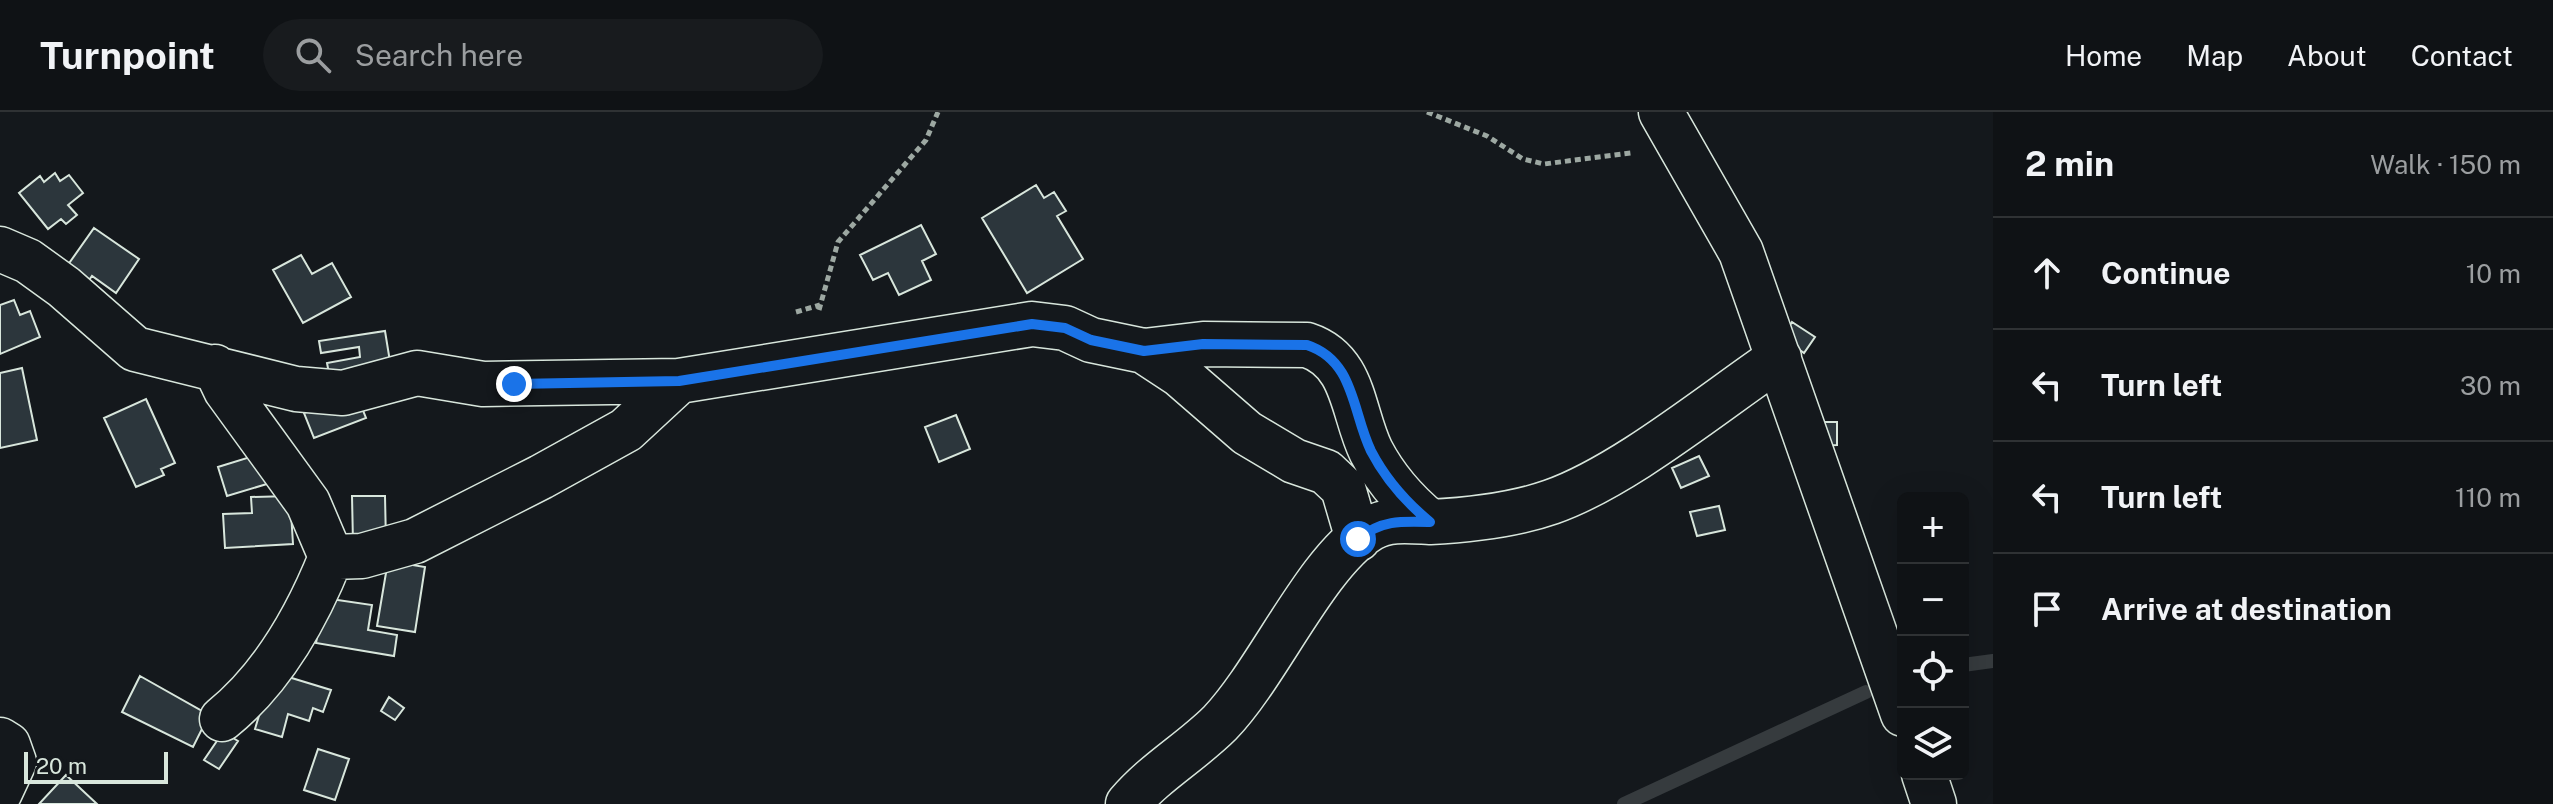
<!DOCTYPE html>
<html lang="en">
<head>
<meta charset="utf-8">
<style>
  :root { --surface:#0f1215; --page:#181b1e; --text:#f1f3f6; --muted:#9b9ea0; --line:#2f3234 }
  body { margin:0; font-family:"Public Sans",sans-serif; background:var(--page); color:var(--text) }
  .controls { position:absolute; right:24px; bottom:24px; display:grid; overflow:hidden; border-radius:12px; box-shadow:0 8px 32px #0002 }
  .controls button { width:72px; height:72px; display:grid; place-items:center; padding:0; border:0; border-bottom:2px solid var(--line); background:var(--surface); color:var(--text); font:40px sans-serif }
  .scale { position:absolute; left:24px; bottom:20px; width:144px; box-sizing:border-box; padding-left:8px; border:4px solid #d8e6dc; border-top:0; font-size:22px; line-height:28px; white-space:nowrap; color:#d8e6dc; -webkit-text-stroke:6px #14181c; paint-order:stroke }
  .stop { position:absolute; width:24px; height:24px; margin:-18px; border:6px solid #1a73e8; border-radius:50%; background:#fff }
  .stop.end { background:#1a73e8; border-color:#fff; box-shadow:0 2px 8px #0008 }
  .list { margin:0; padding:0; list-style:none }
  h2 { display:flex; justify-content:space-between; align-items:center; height:104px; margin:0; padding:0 32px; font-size:34px }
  h2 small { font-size:26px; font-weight:400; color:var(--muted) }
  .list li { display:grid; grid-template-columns:52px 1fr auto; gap:24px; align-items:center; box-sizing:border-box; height:112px; padding:0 32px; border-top:2px solid var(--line) }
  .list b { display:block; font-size:30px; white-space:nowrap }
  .list em { font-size:26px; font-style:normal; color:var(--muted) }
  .icon { flex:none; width:44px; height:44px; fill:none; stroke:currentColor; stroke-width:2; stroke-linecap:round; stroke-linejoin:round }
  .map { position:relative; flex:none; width:1993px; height:692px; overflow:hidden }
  header { display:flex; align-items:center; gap:48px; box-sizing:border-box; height:112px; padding:0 40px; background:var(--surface); border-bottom:2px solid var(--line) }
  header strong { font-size:38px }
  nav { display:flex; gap:44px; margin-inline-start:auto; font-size:28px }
  .search { width:560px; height:72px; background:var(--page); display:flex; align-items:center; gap:20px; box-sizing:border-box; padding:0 28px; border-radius:44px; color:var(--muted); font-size:30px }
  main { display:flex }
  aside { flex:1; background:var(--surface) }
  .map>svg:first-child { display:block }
</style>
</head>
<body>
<header>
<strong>Turnpoint</strong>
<div class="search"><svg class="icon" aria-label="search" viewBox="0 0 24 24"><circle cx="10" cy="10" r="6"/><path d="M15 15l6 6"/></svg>Search here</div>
<nav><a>Home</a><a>Map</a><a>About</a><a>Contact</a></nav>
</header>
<main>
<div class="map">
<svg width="1993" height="692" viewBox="0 0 1993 692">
  <rect width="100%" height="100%" fill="#14181c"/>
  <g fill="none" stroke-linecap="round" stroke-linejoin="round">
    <path stroke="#363b3e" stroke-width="14" d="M1963 553 1993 549
      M1624 692 1866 580"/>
  </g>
  <path fill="#2c363c" stroke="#d8e6dc" stroke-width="2" d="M55 61 60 69 69 63 83 81 68 93 77 103 66 112 61 107 48 117 19 81 40 64 44 70Z
    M1036 73 1044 86 1054 80 1066 99 1057 104 1083 147 1027 181 982 106Z
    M921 113 936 142 922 149 931 168 899 183 888 161 873 168 860 143Z
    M94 116 139 147 116 181 92 164 87 171 65 157Z
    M301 143 312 162 332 151 351 185 303 211 273 158Z
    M14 188 20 203 30 199 40 225 0 242V193Z
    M1792 210 1815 225 1804 241 1782 225Z
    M385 219 392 262 331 272 327 251 360 245 359 235 321 241 319 229Z
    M22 256 37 328 0 336V261Z
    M356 281 366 306 314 326 304 301Z
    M146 287 175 351 161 357 164 363 136 375 104 306Z
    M956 303 970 337 939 350 925 315Z
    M1816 310H1837V333L1816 334Z
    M257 343 277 369 227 384 218 355Z
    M1699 344 1709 364 1681 376 1672 356Z
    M290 384 293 432 225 436 223 402 252 401 251 385Z
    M352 384H385L386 431H353Z
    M1719 394 1725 418 1697 424 1690 400Z
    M388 449 425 455 415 520 377 514Z
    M324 486 372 493 368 518 397 523 394 544 316 531Z
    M272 560 331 578 323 600 313 596 309 609 288 602 282 625 255 617Z
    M140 564 209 603 193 635 122 600Z
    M389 585 404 596 395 608 381 599Z
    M223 620 238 629 219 657 204 648Z
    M318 637 349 647 335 688 304 678Z
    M66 663 97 692H39Z"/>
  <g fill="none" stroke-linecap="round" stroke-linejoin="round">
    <defs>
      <path id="minor" d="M1661 0 1741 140 1903 602
        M0 137 28 149 64 175 135 237 296 277 343 281 417 261 483 272 679 269 1032 212 1065 216 1091 228 1144 239 1203 232 1307 233C1355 249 1352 300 1371 339 1385 366 1407 391 1430 410 1469 408 1514 403 1551 390 1623 365 1714 290 1779 246
        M1144 239 1179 262 1247 321 1294 349 1326 360 1343 376 1358 427
        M215 255 226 278 308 391 331 445C307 505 274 565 222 607
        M331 445 362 444 415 429 541 365 626 318 679 269
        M0 628 8 633 14 650 0 680
        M1924 662 1934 692
        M1128 692C1155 660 1191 640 1220 611 1269 560 1315 451 1370 417 1388 406 1410 409 1430 410"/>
    </defs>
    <use href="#minor" stroke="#d8e6dc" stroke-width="47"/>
    <path stroke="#9da8a2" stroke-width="5" stroke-dasharray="6 4" stroke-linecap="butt" d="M1427 0 1487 24 1523 47 1544 52 1631 41
      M819 198 838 130 926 28 938 0
      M796 200 820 193"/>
    <use href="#minor" stroke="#14181c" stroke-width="44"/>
  </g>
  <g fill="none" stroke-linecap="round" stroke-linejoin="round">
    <path stroke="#1a73e8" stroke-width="10" d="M514 272 679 269 1032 212 1065 216 1091 228 1144 239 1203 232 1307 233C1355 249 1352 300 1371 339 1385 366 1407 391 1430 410 1401 409 1381 408 1358 427"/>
  </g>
</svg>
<div class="controls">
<button>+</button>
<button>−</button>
<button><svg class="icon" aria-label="locate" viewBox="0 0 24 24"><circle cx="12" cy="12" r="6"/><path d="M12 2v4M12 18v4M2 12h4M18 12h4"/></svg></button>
<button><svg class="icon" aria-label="layers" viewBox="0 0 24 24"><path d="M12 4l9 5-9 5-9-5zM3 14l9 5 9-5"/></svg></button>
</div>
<div class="scale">20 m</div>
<div class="stop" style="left:1358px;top:427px"></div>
<div class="stop end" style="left:514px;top:272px"></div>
</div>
<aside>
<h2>2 min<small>Walk · 150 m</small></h2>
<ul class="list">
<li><svg class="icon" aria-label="ahead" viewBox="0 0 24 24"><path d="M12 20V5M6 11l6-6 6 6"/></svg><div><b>Continue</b></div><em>10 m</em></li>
<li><svg class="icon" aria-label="left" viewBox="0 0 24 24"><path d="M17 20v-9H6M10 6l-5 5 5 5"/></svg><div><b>Turn left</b></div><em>30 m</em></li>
<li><svg class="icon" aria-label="left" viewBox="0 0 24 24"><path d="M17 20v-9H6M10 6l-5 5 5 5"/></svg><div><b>Turn left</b></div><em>110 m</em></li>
<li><svg class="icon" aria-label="arrive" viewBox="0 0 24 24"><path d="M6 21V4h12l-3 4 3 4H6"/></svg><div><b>Arrive at destination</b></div></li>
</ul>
</aside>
</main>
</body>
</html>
